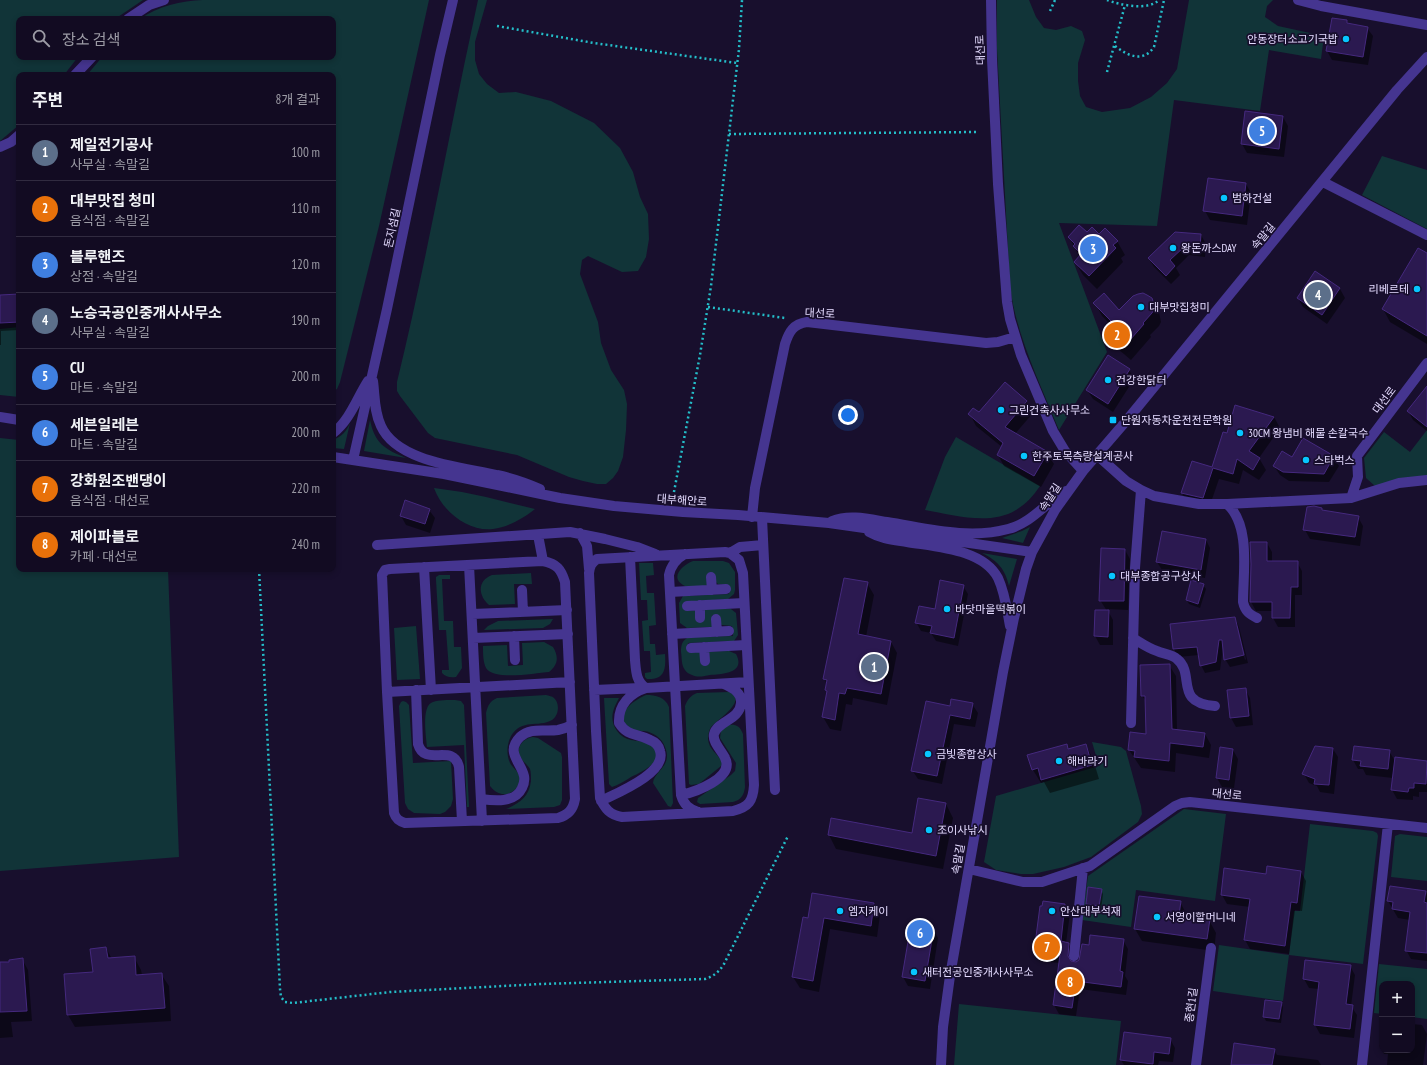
<!DOCTYPE html>
<html lang="ko">
<head>
<meta charset="utf-8">
<style>
  :root { --surface:#120b22; --page:#1b142a; --text:#f1f3f6; --muted:#9c9ba5; --line:#312b40; --accent:#b45309 }
  body { margin:0; font-family:"PT Sans Narrow","Noto Sans KR",sans-serif; background:var(--page); color:var(--text) }
  .controls { position:absolute; right:12px; bottom:12px; display:grid; overflow:hidden; border-radius:8px; box-shadow:0 2px 6px #0003 }
  .controls button { width:36px; height:36px; display:grid; place-items:center; padding:0; border:0; border-bottom:1px solid var(--line); background:var(--surface); color:var(--text); font:20px sans-serif }
  .you { position:absolute; left:848px; top:415px; width:14px; height:14px; margin:-10px; border:3px solid #fff; border-radius:50%; background:#1a73e8; box-shadow:0 0 0 6px #1a73e833 }
  .badge { display:grid; place-items:center; width:26px; height:26px; border-radius:50%; background:var(--accent); color:#fff; font-size:13px; font-weight:700 }
  .pin { position:absolute; translate:-50% -50%; border:2px solid #fff; box-shadow:0 1px 4px #0006 }
  .list { margin:0; padding:0; list-style:none }
  h2 { display:flex; justify-content:space-between; align-items:center; height:52px; margin:0; padding:0 16px; font-size:17px }
  h2 small { font-size:13px; font-weight:400; color:var(--muted) }
  .list li { display:grid; grid-template-columns:26px 1fr auto; gap:12px; align-items:center; box-sizing:border-box; height:56px; padding:0 16px; border-top:1px solid var(--line) }
  .list b { display:block; font-size:15px; white-space:nowrap }
  .list p { margin:0; font-size:13px; white-space:nowrap; color:var(--muted) }
  .list em { font-size:13px; font-style:normal; color:var(--muted) }
  .icon { flex:none; width:22px; height:22px; fill:none; stroke:currentColor; stroke-width:2; stroke-linecap:round; stroke-linejoin:round }
  .map { position:relative; flex:none; width:1427px; height:1065px; overflow:hidden }
  .search { position:absolute; background:var(--surface); box-shadow:0 2px 6px #0003; left:16px; top:16px; width:320px; height:44px; display:flex; align-items:center; gap:10px; box-sizing:border-box; padding:0 14px; border-radius:8px; color:var(--muted); font-size:15px }
  .panel { position:absolute; background:var(--surface); box-shadow:0 2px 6px #0003; left:16px; top:72px; width:320px; height:500px; border-radius:8px }
  .map>svg:first-child { display:block }
</style>
</head>
<body>
<div class="map">
<svg width="1427" height="1065" viewBox="0 0 1427 1065">
  <rect width="100%" height="100%" fill="#180f2d"/>
  <path fill="#113438" d="M0 0H143L115 19H19V57H78L64 75H19V125L0 141Z
    M203 0H429L379 226 340 382 337 389 333 391V75H87L102 57H333V19H140C158 6 181 1 203 0Z
    M478 0H487L475 42V60L479 74 487 84 499 93 516 92 551 101 594 123 620 148 633 172 640 197 648 214 649 239 646 257 638 271 622 272 588 256 582 260 580 274 598 322 601 343 611 370 624 390 627 404 626 430 623 457 618 471 613 478 606 484H597L583 481 569 477 517 455 435 438 428 433 400 396 397 391V382C428 255 450 127 478 0Z
    M997 0H1029L1036 17 1044 28 1056 30 1071 26 1082 31 1085 40 1078 63V81L1080 96 1086 107 1102 112 1130 108 1151 97 1167 83 1177 69 1189 0H1273L1267 6 1265 17 1278 26 1324 36 1321 59 1269 50 1260 111 1174 100 1157 226 1059 223 1107 352 1059 430C1040 383 1016 335 1010 286L997 49Z
    M1382 156 1427 170V229L1362 195Z
    M19 327V397L0 395V329Z
    M370 420C375 444 385 449 406 458L364 451Z
    M350 423 344 449 333 448V440C342 436 346 432 350 423Z
    M1427 430V476L1375 486 1366 478 1364 458 1384 432 1410 452Z
    M956 437 1040 486C1034 495 1026 504 1016 510 990 526 953 515 925 510L945 457Z
    M0 438 19 440V569H168L179 857 0 871Z
    M434 488 462 492 486 497 535 509C524 518 508 527 493 529 468 532 442 511 434 488Z
    M1030 527 1023 543 1002 538 1022 531Z
    M982 553 1017 559 1009 586C1005 569 998 561 982 553Z
    M693 561H723L729 563 735 572V590L734 594 728 599 684 602V610L696 611 697 622 704 621V609H731L736 613 738 635 734 641 688 643V652L729 651 736 654C746 673 723 674 710 675 704 676 698 678 692 675 689 674 686 672 685 670 681 665 682 657 681 652 681 645 682 640 689 637L733 636 732 626 722 625 720 624 719 615H712L713 627 687 628 680 623 679 603 683 596 729 594 728 585 718 584 716 582 715 575H708V586C701 586 689 589 683 585 669 577 684 564 693 561Z
    M639 563H653L654 575 646 576 647 593H654L656 625 649 626 650 644H655L656 655 665 654C666 669 665 680 647 679L645 677V673L651 672 650 651H644L642 621 648 620 647 600H641Z
    M531 573 532 584H514L515 604 489 605C478 595 477 581 492 575Z
    M439 575H450V579H442L444 621H453L454 647H461L462 668 456 677C450 678 446 677 442 673V670H449L446 630H439L436 580V577Z
    M553 619 550 624 543 628 484 630 488 626 498 621Z
    M416 626 420 679 397 680 394 628Z
    M544 642 553 647C559 657 558 665 549 672 535 673 494 681 486 668 483 662 483 653 483 646L507 645 508 666 523 665 522 643Z
    M729 692C749 700 717 720 711 727 709 730 708 735 708 739 709 750 718 754 723 763L721 766 699 784 691 785 689 784 685 706C687 700 691 695 697 693Z
    M546 695C549 696 552 696 554 698 560 703 559 716 552 720 538 728 522 718 511 736 507 744 506 754 510 763 512 767 517 770 519 775 523 785 512 796 502 794 497 793 493 790 490 786L486 713C488 705 490 701 497 698Z
    M646 695C656 695 665 697 669 707L673 803 671 807 668 806 653 783C654 771 673 766 665 747 662 738 653 732 644 731 640 731 636 731 632 729 611 717 632 701 646 695Z
    M604 698H619C617 702 614 707 613 712 610 724 618 737 631 740 636 741 644 741 649 744 671 758 642 772 631 777 625 781 618 785 612 787L609 784Z
    M455 700 461 701 464 705 469 807H467L464 745 427 747C426 736 421 705 433 702 439 700 448 700 455 700Z
    M403 701 406 702 409 705 413 763 451 761 453 799 451 806 445 812 440 814 414 813 408 809 405 803 399 706 401 702Z
    M728 725C736 724 740 726 743 734L745 787C744 795 741 800 733 802L700 804 697 802 698 798 731 775 735 771 736 763 720 738 721 730Z
    M533 737 538 738 561 753 562 757V800L560 805 554 807 506 809C520 803 529 797 531 781 531 777 531 772 530 769 527 764 522 761 520 757 515 747 524 738 533 737Z
    M1092 742 1121 747 1126 751 1141 806 1142 814 1138 822 1091 857 1064 867 1033 874H1021L996 870 984 862 996 796 1099 766Z
    M1184 809 1226 814 1215 901 1136 890 1131 927 1082 920 1088 876Z
    M1310 824 1373 831 1377 833 1378 836 1363 964 1289 955 1283 1001 1213 991 1219 945 1289 955 1294 911H1300Z
    M1400 834 1427 837V881L1391 877 1395 836Z
    M1379 964 1427 969V1019L1412 1017V984H1382V1014L1374 1013Z
    M959 1004 1121 1021 1116 1065H954Z"/>
  <path fill="#0007" fill-rule="evenodd" d="M1347 21 1349 24 1367 28 1373 36 1368 65 1332 60 1327 51Z
    M1283 117 1288 126 1284 157 1247 153 1242 144Z
    M1246 184 1251 193 1247 225 1210 220 1205 211Z
    M1099 235 1117 241 1125 255 1121 258 1123 262 1097 289 1083 275 1075 262 1080 257 1069 237Z
    M1201 235 1206 244 1205 257 1189 255 1176 268 1180 275 1171 284 1154 267 1149 259Z
    M1427 254V344L1390 322 1383 309Z
    M1315 273 1340 289 1345 298 1327 324 1303 307 1298 298Z
    M0 296H19V330L1 331V345H0Z
    M1151 299 1159 312 1161 322 1159 326 1150 335 1151 337 1131 360 1112 344 1104 331 1110 324 1102 316 1095 303 1119 311Z
    M1129 370 1134 379 1113 412 1093 399 1087 390Z
    M1427 391V431L1413 420 1408 411Z
    M1026 401 1033 413 1015 434 1047 453 1054 464 1041 487 1004 466 998 455 1002 447 976 426 970 414H980Z
    M1274 417 1280 428 1259 458 1266 470 1259 480 1243 470 1239 484 1219 479 1209 508 1188 504 1182 493 1213 469 1227 434Z
    M1333 457 1339 466 1329 482 1289 481 1280 475 1274 466 1293 458Z
    M1322 508 1324 511 1358 517 1363 526 1360 546 1310 539 1305 530Z
    M429 510 435 518 430 533 406 525 401 516Z
    M1206 540 1210 548 1205 578 1162 570 1157 562Z
    M1267 543 1272 552V562H1297L1302 571V595H1295V627H1278L1273 618V611H1256L1251 602Z
    M1125 550 1130 559 1128 610 1107 609 1113 620V645H1100L1095 636 1096 611H1107L1100 600Z
    M1192 581 1203 585 1206 589 1200 608 1189 604 1187 600Z
    M867 583 874 595 866 637 891 642 897 653 887 705 853 698 852 705 846 704 841 731 830 729 823 717 827 692 826 690 827 684 824 679Z
    M963 586 968 594 958 646 936 641 931 633 921 631 916 622 936 610Z
    M1235 618 1239 627 1248 663 1230 667 1225 659 1223 647 1220 670 1205 673 1201 665 1199 655 1178 657 1174 649ZM1236 626H1238L1246 659 1245 660Z
    M1169 665 1176 676 1177 731 1205 734 1211 745 1209 758 1176 753 1175 772 1141 768 1129 750 1147 735 1146 701 1142 696Z
    M1245 689 1250 698 1253 725 1236 727 1231 718Z
    M972 704 978 713 975 727 954 724 942 784 918 779 912 770 951 707Z
    M1066 745 1069 750 1086 745 1093 759 1099 779 1050 793 1044 782 1041 783 1033 770Z
    M1221 749 1233 750 1238 759 1234 788 1222 787 1217 778Z
    M1333 749 1338 757 1334 794 1320 792 1317 786 1309 783 1304 774Z
    M1389 751 1395 761 1396 759 1427 762V792H1419V797L1413 796V800L1397 799 1392 790 1393 778 1366 775 1363 769H1358L1353 760Z
    M946 804 953 818 943 869 836 849 829 835H912Z
    M1301 872 1306 881 1302 911 1295 910 1289 954 1250 949 1245 940 1250 907 1227 904 1222 895 1267 875Z
    M1101 890 1103 894 1101 910 1089 908 1087 904Z
    M1425 892 1427 895V961L1411 959 1406 950 1410 920 1398 918 1388 901Z
    M1180 902 1187 915V917L1209 920 1216 933 1214 951 1142 941 1135 929Z
    M874 904 880 915 877 937 830 929 819 992 800 988 793 977 809 920Z
    M1065 905 1070 913 1066 943H1068L1073 952 1072 963 1080 961 1090 946 1123 940 1128 949 1125 976 1128 981 1126 995 1080 989 1076 1016 1059 1014 1054 1005 1060 963 1040 961 1035 952Z
    M933 929 938 938 930 989 908 986 903 977Z
    M106 948 112 959 134 957 141 970 142 975 161 974 169 986 171 1021 75 1027 68 1015 94 973Z
    M22 959 28 970 32 1021 11 1022 13 1037 0 1038V963Z
    M1306 961 1350 966 1355 975 1351 1006 1357 1015 1354 1038 1320 1034 1315 1025 1319 989 1309 988 1304 979Z
    M1281 1003 1283 1007 1281 1023 1266 1021 1264 1017Z
    M1382 1020V1050H1412V1024L1422 1025 1427 1034 1423 1065H1387L1388 1054H1384L1379 1045Z
    M1170 1039 1175 1048 1173 1062 1159 1061 1158 1065H1124L1121 1060Z
    M1274 1050 1277 1055 1318 1060 1321 1065H1232Z"/>
  <path fill="#2b1950" stroke="#45297e" d="M1332 18 1347 20V23L1368 27 1363 57 1326 51Z
    M1245 111 1283 116 1279 149 1241 144Z
    M1208 178 1246 183 1242 216 1203 211Z
    M1079 225 1087 232 1092 227 1099 234 1105 228 1118 241 1113 245 1116 248 1089 276 1074 262 1081 254 1073 246 1075 244 1068 237Z
    M1175 232 1201 234 1200 248 1184 247 1170 260 1175 266 1166 276 1148 258Z
    M1418 248 1427 253V336L1382 309Z
    M1315 271 1340 288 1322 315 1297 298Z
    M1104 293 1119 310 1133 296 1138 294 1143 293 1147 295 1152 298 1154 304V309L1152 313 1143 323 1144 324 1123 348 1103 331 1111 321 1093 303Z
    M19 294V322L0 323V295Z
    M1108 355 1130 369 1108 404 1086 390Z
    M1005 382 1027 401 1005 427 1048 452 1034 476 997 455 1003 443 968 414 973 408 979 412Z
    M1427 386V427L1407 411Z
    M1235 405 1274 417 1249 451 1260 458 1253 470 1237 459 1233 474 1213 468 1203 498 1181 493 1192 461 1212 467 1223 432 1227 433Z
    M1303 438 1334 456 1324 474 1283 472 1273 466 1282 451 1292 457Z
    M405 500 430 509 425 524 400 516Z
    M1314 506 1322 508V510L1359 516 1355 537 1303 530 1307 507Z
    M1162 531 1206 539 1201 570 1156 562Z
    M1250 542H1267V561H1298V587H1291L1290 618H1272V602H1250L1251 564Z
    M1101 548 1125 549 1124 601H1099Z
    M844 578 868 582 858 634 891 641 881 694 847 688 845 694 839 693 835 720 822 717 827 691 825 690 827 680 823 679Z
    M940 580 964 585 954 638 930 633 932 626 915 623 919 606 935 609Z
    M1191 580 1204 584 1198 604 1186 600Z
    M1095 610H1109L1108 637 1094 636Z
    M1235 617 1244 655 1224 660 1222 640H1219L1216 662 1200 666 1197 647 1173 649 1170 624Z
    M1170 664 1172 729 1205 733 1203 747 1170 743 1169 761 1134 757 1135 751 1128 750 1130 732 1146 734 1145 696H1141L1140 665Z
    M1246 688 1249 716 1230 718 1227 690Z
    M951 699 973 703 970 719 950 715 937 776 911 771 926 701 950 706Z
    M1067 744 1068 749 1086 744 1092 765 1041 780 1038 768 1032 770 1027 755Z
    M1315 746 1333 748 1329 785 1314 784 1315 779 1302 774Z
    M1354 746 1390 750 1388 769 1360 766 1361 761 1352 760Z
    M1220 747 1233 749 1229 780 1216 778Z
    M1395 757 1427 761 1426 784 1414 783V788H1409L1408 792 1391 790Z
    M918 798 946 803 936 856 828 835 831 818 912 833Z
    M1267 866 1301 871 1297 903 1291 902 1285 946 1244 940 1250 899 1221 895 1224 868 1266 874Z
    M1390 886 1426 891 1424 902 1427 903V953L1405 951 1410 912 1392 909 1393 902 1387 901Z
    M1088 887 1102 889 1099 906 1086 904Z
    M812 893 874 903 871 926 824 918 813 981 792 977 803 917 808 918Z
    M1139 896 1181 901 1179 915 1210 919 1207 939 1134 929Z
    M1043 901 1065 904 1061 941 1069 943 1068 956 1071 961 1076 962 1079 960 1082 944 1089 945 1090 935 1124 939 1120 971 1123 972 1121 987 1076 981 1072 1008 1053 1005 1060 955 1034 952 1040 906H1042Z
    M911 924 934 928 925 981 902 977Z
    M106 947 108 958 135 956 136 975 162 973 165 1008 67 1015 64 974 93 972 90 949Z
    M23 958 27 1011 0 1012V962H9V960Z
    M1305 960 1351 965 1346 1004 1353 1005 1350 1029 1314 1025 1319 982 1303 979Z
    M1265 1000 1282 1002 1279 1019 1263 1017Z
    M1124 1032 1171 1038 1169 1054 1154 1052 1153 1064 1120 1060Z
    M1234 1043 1275 1049 1272 1065H1231Z"/>
  <g fill="none" stroke-linecap="round" stroke-linejoin="round">
    <path stroke="#24bec9" stroke-width="2.5" stroke-dasharray="2 3" stroke-linecap="butt" d="M1107 0C1120 5 1148 11 1159 0
      M1050 11 1055 0
      M497 26 594 43 737 63
      M1115 46C1128 56 1143 63 1154 47L1164 0
      M1107 72 1125 5
      M729 134 978 132
      M708 307 785 318
      M673 497 700 355 711 286 739 49 742 0
      M259 569 280 989 281 997 285 1002 293 1003 390 992 541 984 705 979C714 976 719 972 724 964L788 836"/>
    <path stroke="#453590" stroke-width="10" d="M991 0 992 59 998 184 1007 302 1010 319 1021 355 1053 431 1065 451 1083 471
      M1298 0 1321 6 1427 25
      M128 19 149 5 164 0
      M75 75 92 57
      M0 147 11 142 19 135
      M1323 182 1427 235
      M373 381C375 396 374 412 381 426 397 462 462 467 497 475 512 478 526 483 540 489
      M0 417 19 420
      M333 433C350 420 357 398 368 381
      M1097 455 1126 481 1141 490 1154 496 1199 504H1227L1351 498 1399 483 1427 480
      M333 457 444 474 560 498 614 506 683 512 738 515 829 523 1032 552
      M353 460 387 309 440 55 453 0
      M1351 498 1358 477 1357 456 1427 363
      M1227 504C1251 525 1243 573 1243 602 1245 611 1249 614 1257 618
      M752 517 755 488 785 344C789 332 793 324 807 322L986 343 998 342 1015 337
      M762 518 775 790
      M832 521C849 514 869 519 887 522 926 528 968 540 1008 529 1032 523 1045 503 1066 491
      M869 532C881 539 895 540 907 542 936 547 983 549 998 578 1005 593 1007 610 1010 626
      M580 533 587 546 589 569
      M538 535 543 561
      M377 545 570 532 605 539 637 547 655 554
      M730 553 739 560 743 573 754 785C753 801 749 807 733 811L622 817C610 815 605 809 600 798L596 731 589 573C590 566 591 563 597 559L725 552 730 553 740 547 763 545
      M685 554C676 559 671 565 669 575L681 795C684 805 689 809 698 812
      M630 557 635 660C636 671 636 682 646 688L748 682
      M543 561C557 564 561 569 565 582L575 799C573 810 568 815 558 818L405 823C399 821 396 819 394 813L387 692 382 575 385 570 390 569Z
      M469 565 482 821
      M424 567 431 690
      M711 577 712 590
      M522 590 523 612
      M670 592 726 589
      M700 605V618
      M687 606 744 603
      M472 614 567 610
      M716 619 717 632
      M672 634 729 631
      M514 636 515 660
      M473 638 568 634
      M1133 638C1141 643 1148 648 1157 651 1163 654 1172 654 1177 659 1196 674 1173 703 1215 706
      M704 647 705 661
      M691 648 746 645
      M416 690 418 744C425 768 453 742 459 767L462 821
      M594 690 640 688
      M387 692 570 682
      M1131 723 1135 568 1141 490
      M681 795C695 792 735 778 725 758 722 751 712 742 714 734 717 721 740 720 741 703 742 692 732 688 724 684
      M481 799C495 801 515 803 522 788 524 784 525 781 524 776 521 762 505 752 520 737 531 727 544 732 558 730 563 729 568 727 572 725
      M601 801C617 793 667 773 660 751 659 746 655 742 650 740 637 733 628 737 619 723 618 705 630 693 646 688
      M969 869 1023 882H1042L1090 866 1175 806 1182 803 1190 802 1427 828
      M1074 956 1083 868
      M941 1065 943 1027 950 976 1003 672 1014 618 1026 569 1032 552 1055 510 1083 471 1127 420 1397 90 1427 57
      M1196 1065 1211 948
      M1362 1065 1388 824"/>
  </g>
  <g fill="#07c6ff" stroke="#180f2d" stroke-width="1.5">
    <circle cx="1346" cy="39" r="4"/>
    <circle cx="1224" cy="198" r="4"/>
    <circle cx="1173" cy="248" r="4"/>
    <circle cx="1417" cy="289" r="4"/>
    <circle cx="1141" cy="307" r="4"/>
    <circle cx="1108" cy="380" r="4"/>
    <circle cx="1001" cy="410" r="4"/>
    <rect x="1109" y="416" width="8" height="8" rx="2"/>
    <circle cx="1240" cy="433" r="4"/>
    <circle cx="1024" cy="456" r="4"/>
    <circle cx="1306" cy="460" r="4"/>
    <circle cx="1112" cy="576" r="4"/>
    <circle cx="947" cy="609" r="4"/>
    <circle cx="928" cy="754" r="4"/>
    <circle cx="1059" cy="761" r="4"/>
    <circle cx="929" cy="830" r="4"/>
    <circle cx="840" cy="911" r="4"/>
    <circle cx="1052" cy="911" r="4"/>
    <circle cx="1157" cy="917" r="4"/>
    <circle cx="914" cy="972" r="4"/>
  </g>
  <g text-anchor="middle" dominant-baseline="central" stroke-width="3.5" stroke-linejoin="round" paint-order="stroke">
    <g font-size="11" fill="#e4dbff" stroke="#180f2d" text-anchor="start">
      <text x="1338" y="39" text-anchor="end">안동장터소고기국밥</text>
      <text x="1232" y="198">범하건설</text>
      <text x="1181" y="248">왕돈까스DAY</text>
      <text x="1409" y="289" text-anchor="end">리베르테</text>
      <text x="1149" y="307">대부맛집청미</text>
      <text x="1116" y="380">건강한닭터</text>
      <text x="1009" y="410">그린건축사사무소</text>
      <text x="1121" y="420">단원자동차운전전문학원</text>
      <text x="1248" y="433">30CM 왕냄비 해물 손칼국수</text>
      <text x="1032" y="456">한주토목측량설계공사</text>
      <text x="1314" y="460">스타벅스</text>
      <text x="1120" y="576">대부종합공구상사</text>
      <text x="955" y="609">바닷마을떡볶이</text>
      <text x="936" y="754">금빛종합상사</text>
      <text x="1067" y="761">해바라기</text>
      <text x="937" y="830">조이사낚시</text>
      <text x="848" y="911">엠지케이</text>
      <text x="1060" y="911">안산대부석재</text>
      <text x="1165" y="917">서영이할머니네</text>
      <text x="922" y="972">새터전공인중개사사무소</text>
    </g>
    <g font-size="11" fill="#e4dbff" stroke="#180f2d">
      <text transform="translate(980 50) rotate(-92)">대선로</text>
      <text transform="translate(392 228) rotate(-78)">돈지섬길</text>
      <text transform="translate(1263 236) rotate(-51)">속말길</text>
      <text transform="translate(820 313) rotate(3)">대선로</text>
      <text transform="translate(1384 400) rotate(-53)">대선로</text>
      <text transform="translate(1050 497) rotate(-57)">속말길</text>
      <text transform="translate(682 500) rotate(4)">대부해안로</text>
      <text transform="translate(1227 794) rotate(6)">대선로</text>
      <text transform="translate(958 859) rotate(-80)">속말길</text>
      <text transform="translate(1191 1005) rotate(-83)">종현1길</text>
    </g>
  </g>
</svg>
<div class="controls">
<button>+</button>
<button>−</button>
</div>
<div class="you"></div>
<div class="pin badge" style="left:874px;top:667px;background:#5c6f8a">1</div>
<div class="pin badge" style="left:1117px;top:335px;background:#e8710a">2</div>
<div class="pin badge" style="left:1093px;top:249px;background:#3f7fe0">3</div>
<div class="pin badge" style="left:1318px;top:295px;background:#5c6f8a">4</div>
<div class="pin badge" style="left:1262px;top:131px;background:#3f7fe0">5</div>
<div class="pin badge" style="left:920px;top:933px;background:#3f7fe0">6</div>
<div class="pin badge" style="left:1047px;top:947px;background:#e8710a">7</div>
<div class="pin badge" style="left:1070px;top:982px;background:#e8710a">8</div>
<div class="search"><svg class="icon" aria-label="search" viewBox="0 0 24 24"><circle cx="10" cy="10" r="6"/><path d="M15 15l6 6"/></svg>장소 검색</div>
<section class="panel">
<h2>주변<small>8개 결과</small></h2>
<ul class="list">
<li><span class="badge" style="background:#5c6f8a">1</span><div><b>제일전기공사</b><p>사무실 · 속말길</p></div><em>100 m</em></li>
<li><span class="badge" style="background:#e8710a">2</span><div><b>대부맛집 청미</b><p>음식점 · 속말길</p></div><em>110 m</em></li>
<li><span class="badge" style="background:#3f7fe0">3</span><div><b>블루핸즈</b><p>상점 · 속말길</p></div><em>120 m</em></li>
<li><span class="badge" style="background:#5c6f8a">4</span><div><b>노승국공인중개사사무소</b><p>사무실 · 속말길</p></div><em>190 m</em></li>
<li><span class="badge" style="background:#3f7fe0">5</span><div><b>CU</b><p>마트 · 속말길</p></div><em>200 m</em></li>
<li><span class="badge" style="background:#3f7fe0">6</span><div><b>세븐일레븐</b><p>마트 · 속말길</p></div><em>200 m</em></li>
<li><span class="badge" style="background:#e8710a">7</span><div><b>강화원조밴댕이</b><p>음식점 · 대선로</p></div><em>220 m</em></li>
<li><span class="badge" style="background:#e8710a">8</span><div><b>제이파블로</b><p>카페 · 대선로</p></div><em>240 m</em></li>
</ul>
</section>
</div>
</body>
</html>
